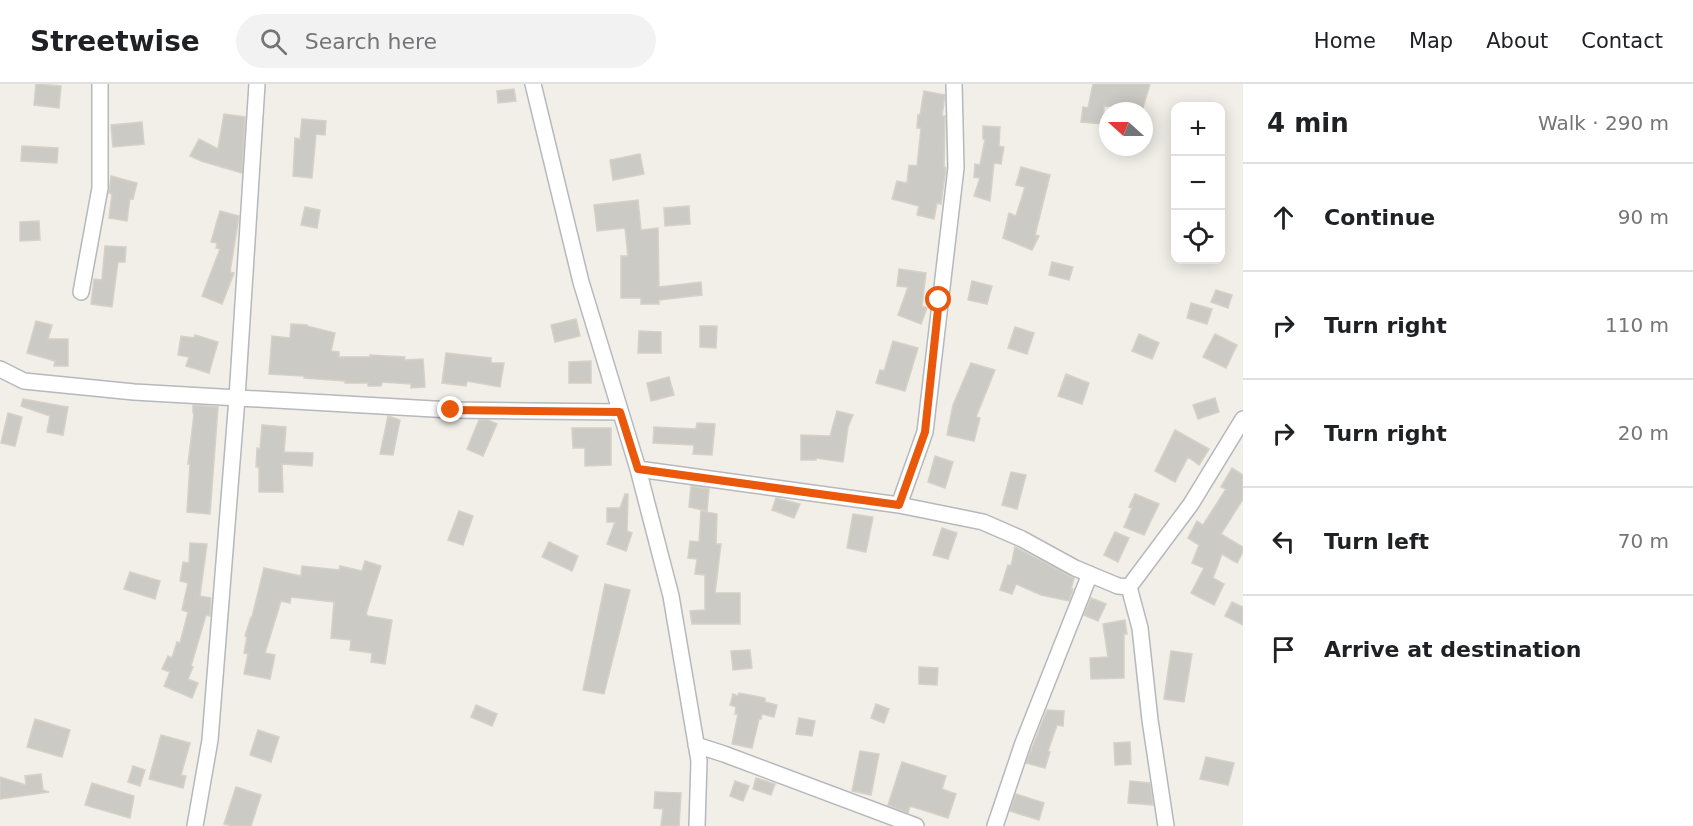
<!DOCTYPE html>
<html lang="en">
<head>
<meta charset="utf-8">
<style>
  :root { --surface:#fff; --page:#f2f2f2; --text:#202124; --muted:#757577; --line:#e0e0e0 }
  body { margin:0; font-family:"DejaVu Sans",sans-serif; background:var(--page); color:var(--text) }
  .controls { position:absolute; right:18px; top:18px; display:grid; overflow:hidden; border-radius:12px; box-shadow:0 3px 15px #0003 }
  .controls button { width:54px; height:54px; display:grid; place-items:center; padding:0; border:0; border-bottom:2px solid var(--line); background:var(--surface); color:var(--text); font:30px sans-serif }
  .compass { position:absolute; left:1099px; top:18px; width:54px; height:54px; border-radius:50%; background:var(--surface); box-shadow:0 3px 15px #0003; rotate:291deg }
  .stop { position:absolute; width:18px; height:18px; margin:-14px; border:4px solid #ea580c; border-radius:50%; background:#fff }
  .stop.end { background:#ea580c; border-color:#fff; box-shadow:0 2px 6px #0008 }
  .list { margin:0; padding:0; list-style:none }
  h2 { display:flex; justify-content:space-between; align-items:center; height:78px; margin:0; padding:0 24px; font-size:26px }
  h2 small { font-size:20px; font-weight:400; color:var(--muted) }
  .list li { display:grid; grid-template-columns:39px 1fr auto; gap:18px; align-items:center; box-sizing:border-box; height:108px; padding:0 24px; border-top:2px solid var(--line) }
  .list b { display:block; font-size:22px; white-space:nowrap }
  .list em { font-size:20px; font-style:normal; color:var(--muted) }
  .icon { flex:none; width:33px; height:33px; fill:none; stroke:currentColor; stroke-width:2; stroke-linecap:round; stroke-linejoin:round }
  .map { position:relative; flex:none; width:1243px; height:742px; overflow:hidden }
  header { display:flex; align-items:center; gap:36px; box-sizing:border-box; height:84px; padding:0 30px; background:var(--surface); border-bottom:2px solid var(--line) }
  header strong { font-size:28px }
  nav { display:flex; gap:33px; margin-inline-start:auto; font-size:21px }
  .search { width:420px; height:54px; background:var(--page); display:flex; align-items:center; gap:15px; box-sizing:border-box; padding:0 21px; border-radius:33px; color:var(--muted); font-size:22px }
  main { display:flex }
  aside { flex:1; background:var(--surface) }
  .map>svg:first-child { display:block }
</style>
</head>
<body>
<header>
<strong>Streetwise</strong>
<div class="search"><svg class="icon" aria-label="search" viewBox="0 0 24 24"><circle cx="10" cy="10" r="6"/><path d="M15 15l6 6"/></svg>Search here</div>
<nav><a>Home</a><a>Map</a><a>About</a><a>Contact</a></nav>
</header>
<main>
<div class="map">
<svg width="1243" height="742" viewBox="0 0 1243 742">
  <rect width="100%" height="100%" fill="#f1efe8"/>
  <path fill="#cccac5" stroke="#d6d1c6" stroke-width="1.5" d="M36 0 61 2 59 24 34 21Z
    M1093 0H1150L1142 27H1125L1104 21 1103 40 1081 38 1083 23 1088 24Z
    M514 5 516 17 498 19 497 7Z
    M924 7 945 11 942 32H945L944 83 946 84 941 120 937 119 934 135 917 131 919 122 892 115 897 97 907 99 909 81 917 82 921 44H917L918 31H920Z
    M224 30 245 33 242 89 201 77 190 72 199 55 218 65Z
    M302 35 326 37 325 51 316 50 312 94 293 92 295 54 300 55Z
    M142 38 144 60 113 63 111 41Z
    M983 42 1000 43 999 62 1004 63 1001 80 994 79 990 117 974 112 980 94 974 93 975 80 980 81 985 55H983Z
    M22 62 58 64 57 79 21 77Z
    M640 70 644 90 613 96 610 76Z
    M1021 83 1050 91 1035 151 1039 152 1032 166 1003 154 1009 129 1016 132 1025 103 1016 101Z
    M111 92 137 99 133 115 130 114 127 137 109 134 112 110 109 109Z
    M638 116 641 146 658 144 659 203 701 198 702 211 659 216V220H641V214H621V172H628L625 144 597 147 594 121Z
    M689 122 690 140 665 142 664 124Z
    M305 123 320 126 317 144 301 141Z
    M220 127 239 132 230 188 234 189 222 220 202 212 220 165 216 164 217 159 211 158Z
    M39 137 40 156 20 157V138Z
    M105 162 126 163 125 178H118L112 223 91 220 94 195 102 196Z
    M1052 178 1073 183 1069 196 1049 191Z
    M899 185 926 189 922 222 927 224 921 240 898 231 908 203 897 202Z
    M972 197 992 202 987 220 968 216Z
    M1216 206 1232 211 1228 224 1211 218Z
    M1191 219 1212 225 1207 240 1187 234Z
    M576 235 580 252 555 258 551 241Z
    M36 237 52 241 48 255H68V282H54L55 277 27 269Z
    M291 240 307 241V242L335 249 331 267 339 268V273H370V271L405 273 404 276 423 275 425 303 411 304V300L382 298 381 302H368V299H345V297L304 294V292L269 290 272 252 290 254Z
    M700 242H717L716 264 700 263Z
    M1015 243 1034 249 1027 270 1008 264Z
    M639 247 661 248V269H638Z
    M1139 250 1159 259 1152 275 1132 267Z
    M1215 250 1237 261 1226 284 1203 273Z
    M195 251 218 258 209 289 186 282 189 273 178 271 181 252 194 254Z
    M893 257 918 264 905 307 876 299 880 286 884 287Z
    M446 269 491 274V279H504L500 303 467 297 466 302 442 299Z
    M591 277V299H569V278Z
    M971 279 995 286 976 333 980 334 974 357 947 351 953 321Z
    M1066 290 1089 299 1082 320 1058 312Z
    M669 293 674 311 651 317 647 299Z
    M1215 314 1219 328 1198 335 1193 321Z
    M23 315 68 323 63 351 47 348 50 332 21 322Z
    M193 321 218 323 210 430 187 428 190 380H188L194 330 193 329Z
    M837 327 853 331 848 343 843 378 816 374V376H801V351L830 352Z
    M8 329 22 333 15 362 1 359Z
    M388 332 400 336 393 371 380 370Z
    M479 336H488L497 340 483 372 467 365Z
    M697 339 715 340 712 371 693 370 694 361 653 359 654 343 696 345Z
    M262 341 286 343 284 368 313 369 312 382 282 380 283 408H259V383H256L257 364 260 365Z
    M572 344H611V381L585 382V364H573Z
    M1175 346 1209 365 1199 381 1188 373 1175 398 1155 387Z
    M935 372 953 378 945 404 928 398Z
    M1232 384 1243 391V415L1221 450 1243 463V468L1237 479 1222 470 1213 494 1224 500 1214 521 1191 509 1204 484 1192 479 1199 461 1188 454 1197 437 1203 441 1226 405 1221 403Z
    M1011 388 1026 391 1017 425 1002 421Z
    M691 402 709 405 707 427 689 423Z
    M625 410H628L627 447 632 449 626 467 607 460 615 438H607V424H620Z
    M1135 410 1159 420 1144 451 1124 443 1132 424 1129 423Z
    M776 414 800 420 794 434 772 426Z
    M459 427 473 432 463 461 448 456Z
    M701 427 717 430 716 460H721L715 509H740V540H692L690 527 705 526V491L695 490 697 475 688 474 690 457 699 458Z
    M853 430 873 433 866 468 847 464Z
    M942 444 957 449 948 475 933 471Z
    M1115 448 1129 454 1118 478 1104 471Z
    M549 458 578 472 572 487 542 473Z
    M190 459 207 460 200 512 211 514 210 532 206 531 191 582 193 583 188 595 198 599 192 614 164 602 170 588 162 585 168 572 172 574 177 558 180 559 188 528 182 526 188 499 180 497 183 478 189 479Z
    M1015 463 1074 494 1071 505H1073L1069 517 1041 511 1016 500 1012 510 1000 506 1008 481 1011 482Z
    M365 477 381 482 366 530 368 532 392 536 385 580 371 578 372 569 350 566 351 556 331 554 334 518 291 513 290 519 281 517 265 569 275 571 270 595 244 590 248 570 244 569 247 553 245 552 251 533H252L264 484 301 492 302 482 339 486 340 482 362 487Z
    M130 488 160 497 155 515 124 505Z
    M605 500 630 506 604 610 583 606Z
    M1091 514 1106 520 1098 537 1084 531Z
    M1232 518 1243 523V541L1225 532Z
    M1125 536 1127 550H1124V594L1091 595 1090 574 1108 573 1103 540Z
    M750 566 752 584 733 586 731 567Z
    M1171 567 1192 570 1184 618 1164 615Z
    M919 583 938 584 937 601 919 600Z
    M739 609 765 614V618L777 621 774 633 762 630 761 635H759L752 664 732 660 738 630H735L736 623 730 621 733 610 738 612Z
    M876 620 889 625 884 639 871 634Z
    M476 621 497 630 492 642 471 633Z
    M1047 626 1064 627 1063 642 1057 641 1048 667 1050 668 1045 684 1026 679Z
    M799 634 815 637 812 652 796 650Z
    M35 635 70 646 62 673 27 663Z
    M258 646 279 653 271 678 250 671Z
    M161 651 190 659 181 691 186 692 183 704 149 695Z
    M1130 658 1131 680 1115 681 1114 659Z
    M860 667 879 670 871 711 852 707Z
    M1206 673 1234 679 1228 701 1200 695Z
    M902 678 946 692 942 705 956 710 948 734 910 722 908 729 888 721Z
    M133 682 145 686 140 702 128 698Z
    M41 690 43 706 49 708 0 715V693L26 701 25 692Z
    M756 694 775 700 771 711 753 705Z
    M735 697 749 702 743 717 730 712Z
    M1130 697 1150 699 1153 721 1128 719Z
    M92 699 134 712 130 734 85 721Z
    M236 703 261 711 251 742H232L224 740Z
    M655 708 681 709 679 742H661L663 725 654 724Z
    M1016 710 1044 719 1039 736 1010 727Z"/>
  <g fill="none" stroke-linecap="round" stroke-linejoin="round">
    <defs>
      <path id="street" d="M533 0 581 198 638 385 671 512 699 677 697 742
        M81 208 100 104V0
        M0 285 24 297 134 308 451 326 620 328
        M638 385 899 421 983 438 1022 455 1075 484 1118 502 1129 503 1140 544 1150 636 1166 742
        M899 421 925 348 956 84 954 0
        M1129 503 1191 420 1243 335
        M696 661 724 670 916 742
        M195 742 210 656 237 314 257 0
        M995 742 1023 659 1090 490"/>
    </defs>
    <use href="#street" stroke="#b5b8bc" stroke-width="18"/>
    <use href="#street" stroke="#fff" stroke-width="15"/>
  </g>
  <g fill="none" stroke-linecap="round" stroke-linejoin="round">
    <path stroke="#ea580c" stroke-width="8" d="M451 326 620 328 638 385 899 421 925 348 939 216"/>
  </g>
</svg>
<div class="controls">
<button>+</button>
<button>−</button>
<button><svg class="icon" aria-label="locate" viewBox="0 0 24 24"><circle cx="12" cy="12" r="6"/><path d="M12 2v4M12 18v4M2 12h4M18 12h4"/></svg></button>
</div>
<svg class="compass" viewBox="-18 -18 36 36"><path d="M0-13l5 13h-10z" fill="#e53935"/><path d="M0 13l5-13h-10z" fill="#757577"/></svg>
<div class="stop" style="left:939px;top:216px"></div>
<div class="stop end" style="left:451px;top:326px"></div>
</div>
<aside>
<h2>4 min<small>Walk · 290 m</small></h2>
<ul class="list">
<li><svg class="icon" aria-label="ahead" viewBox="0 0 24 24"><path d="M12 20V5M6 11l6-6 6 6"/></svg><div><b>Continue</b></div><em>90 m</em></li>
<li><svg class="icon" aria-label="right" viewBox="0 0 24 24"><path d="M7 20v-9h11M14 6l5 5-5 5"/></svg><div><b>Turn right</b></div><em>110 m</em></li>
<li><svg class="icon" aria-label="right" viewBox="0 0 24 24"><path d="M7 20v-9h11M14 6l5 5-5 5"/></svg><div><b>Turn right</b></div><em>20 m</em></li>
<li><svg class="icon" aria-label="left" viewBox="0 0 24 24"><path d="M17 20v-9H6M10 6l-5 5 5 5"/></svg><div><b>Turn left</b></div><em>70 m</em></li>
<li><svg class="icon" aria-label="arrive" viewBox="0 0 24 24"><path d="M6 21V4h12l-3 4 3 4H6"/></svg><div><b>Arrive at destination</b></div></li>
</ul>
</aside>
</main>
</body>
</html>
